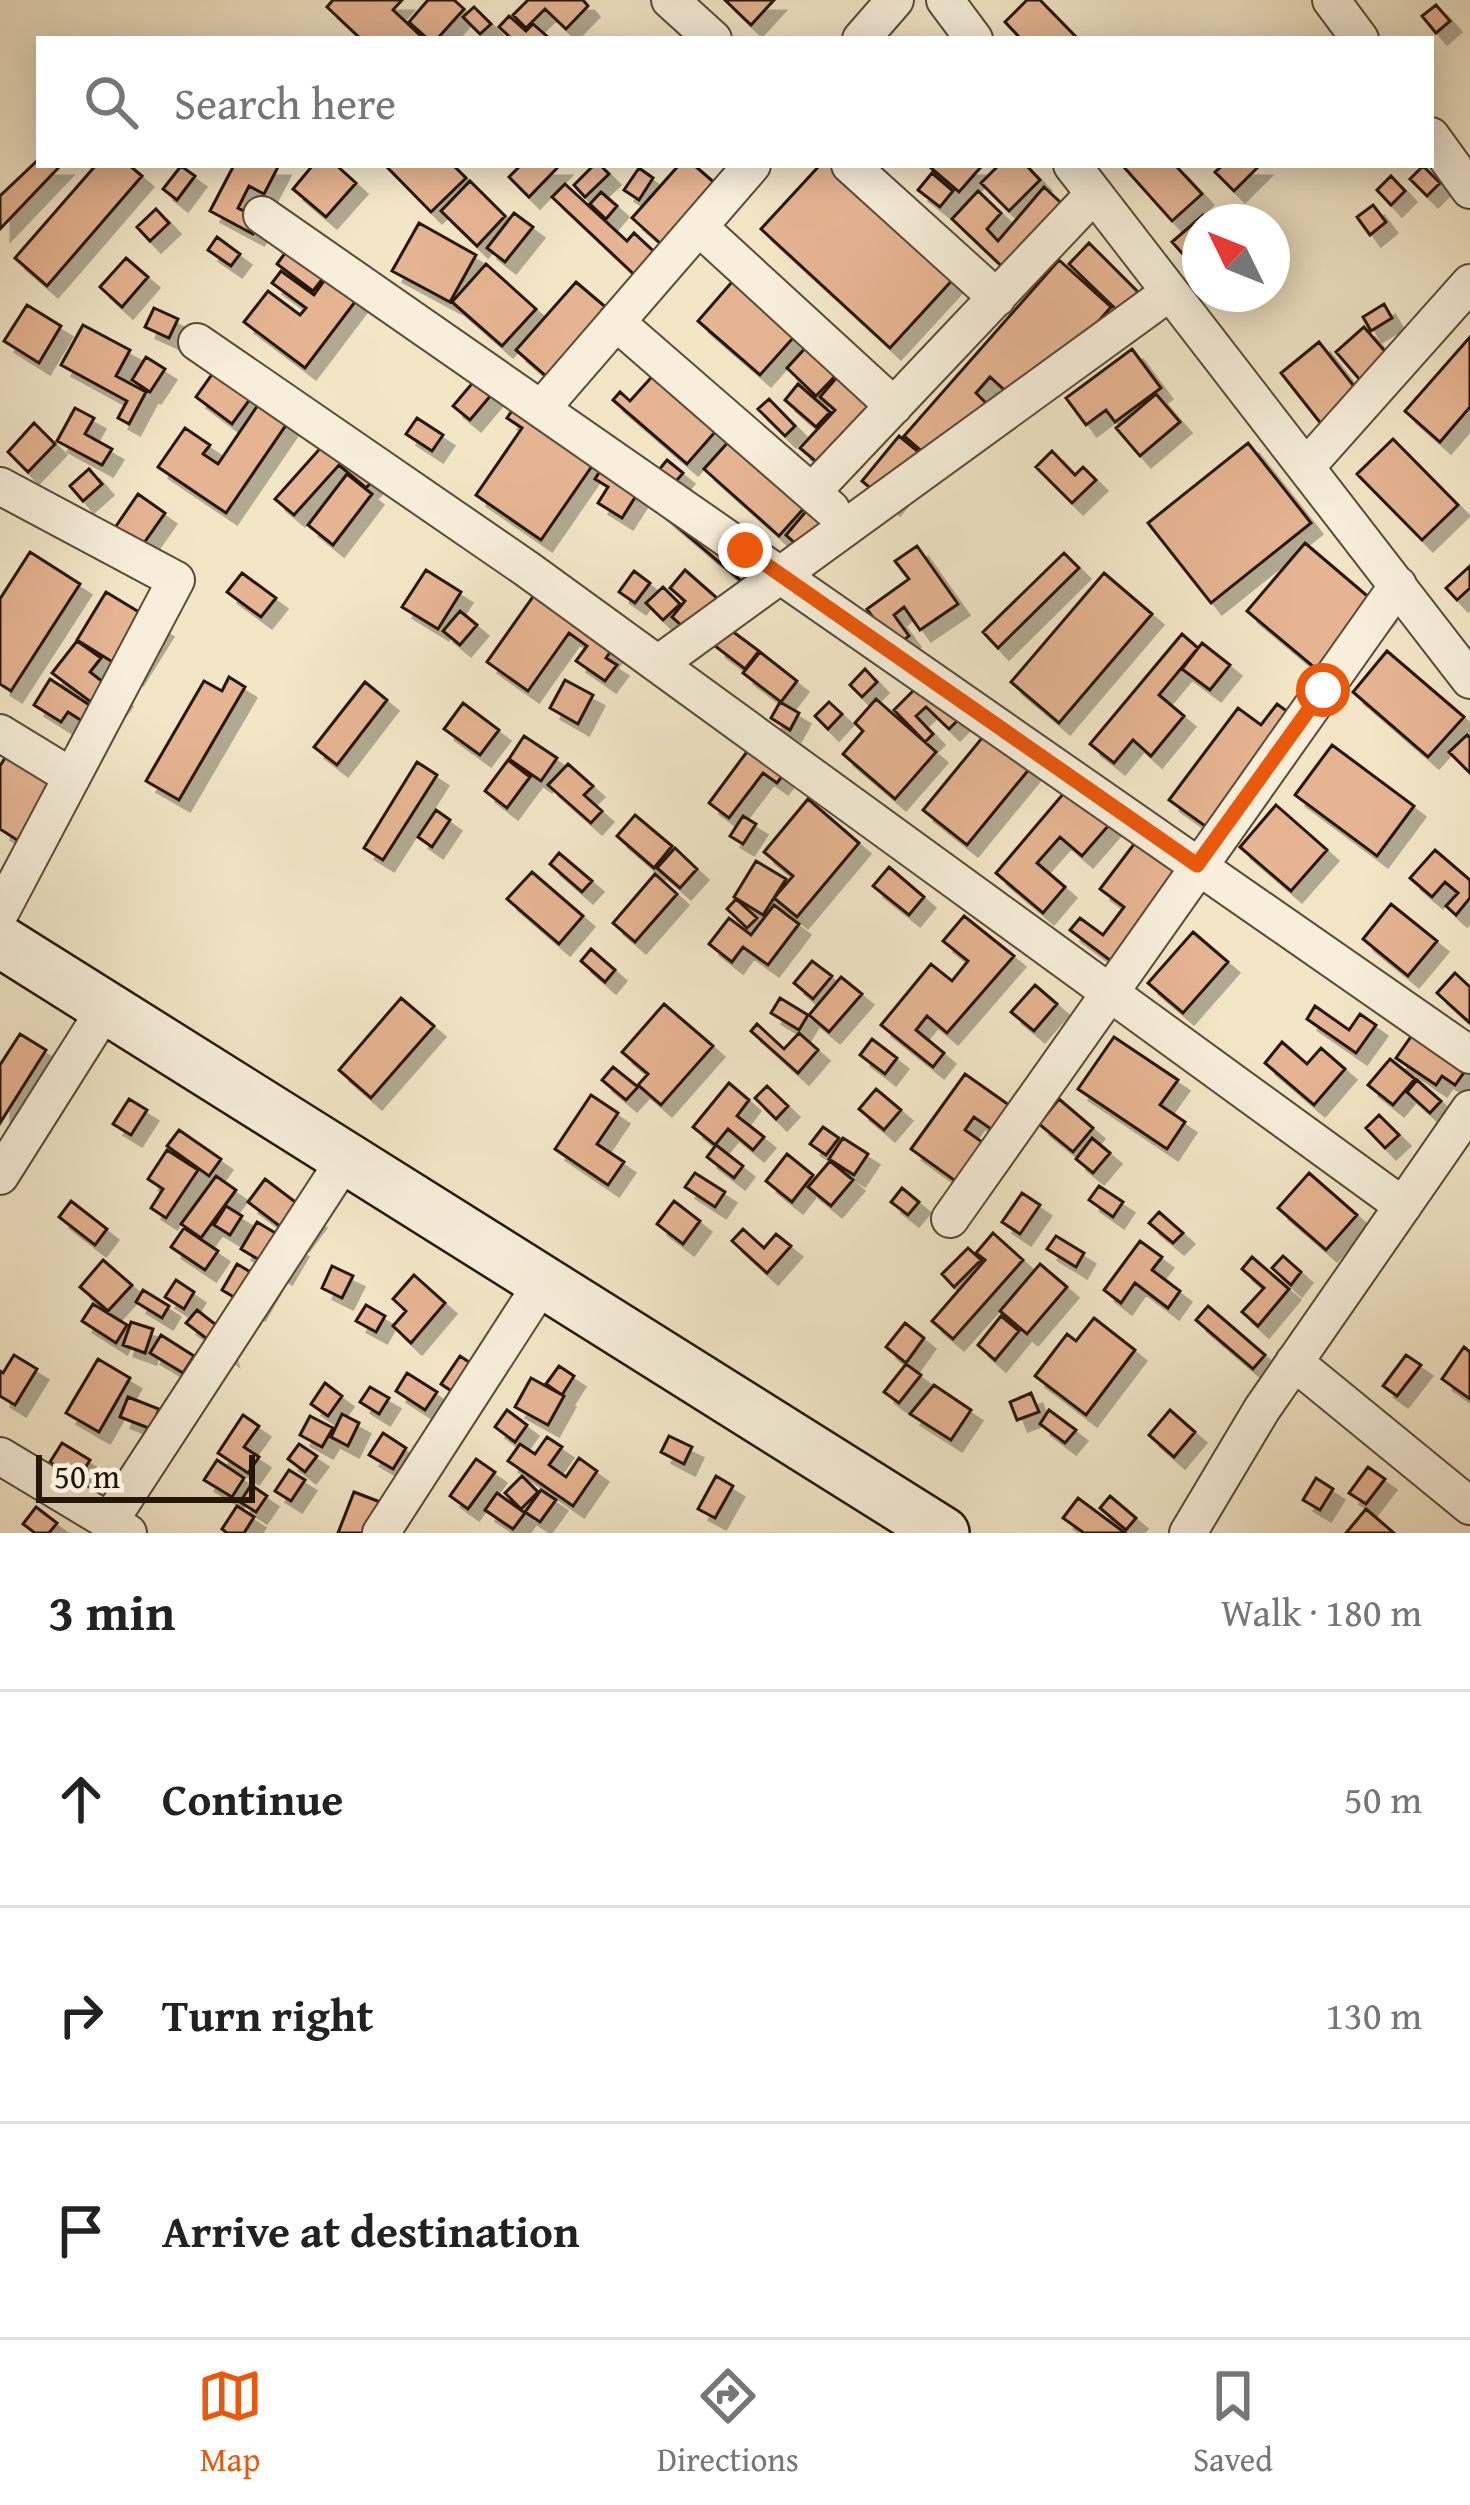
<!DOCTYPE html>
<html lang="en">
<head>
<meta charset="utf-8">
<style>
  :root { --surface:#fff; --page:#f2f2f2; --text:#222; --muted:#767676; --line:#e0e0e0; --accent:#ea580c }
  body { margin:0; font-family:"Gentium Book Plus",serif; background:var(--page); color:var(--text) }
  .compass { position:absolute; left:1182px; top:204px; width:108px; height:108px; border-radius:50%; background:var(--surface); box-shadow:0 6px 30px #0003; rotate:313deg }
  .scale { position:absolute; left:36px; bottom:30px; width:219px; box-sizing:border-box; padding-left:12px; border:6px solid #251707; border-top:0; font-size:33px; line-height:42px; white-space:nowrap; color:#251707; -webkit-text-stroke:9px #f7efdb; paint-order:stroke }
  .stop { position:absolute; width:36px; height:36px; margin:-27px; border:9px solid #ea580c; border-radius:50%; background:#fff }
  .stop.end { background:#ea580c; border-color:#fff; box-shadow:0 3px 12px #0008 }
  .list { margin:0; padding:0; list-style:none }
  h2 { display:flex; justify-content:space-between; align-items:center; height:156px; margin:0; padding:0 48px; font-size:51px }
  h2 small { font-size:39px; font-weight:400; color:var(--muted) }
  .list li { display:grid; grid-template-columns:78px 1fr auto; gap:36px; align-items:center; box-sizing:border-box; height:216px; padding:0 48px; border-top:3px solid var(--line) }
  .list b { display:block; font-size:45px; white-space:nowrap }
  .list em { font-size:39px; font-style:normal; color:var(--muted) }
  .icon { flex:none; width:66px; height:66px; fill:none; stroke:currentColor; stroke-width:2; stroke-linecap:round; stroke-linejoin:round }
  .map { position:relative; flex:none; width:1470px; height:1533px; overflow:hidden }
  .search { position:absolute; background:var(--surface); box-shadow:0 6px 30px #0003; left:36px; right:36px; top:36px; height:132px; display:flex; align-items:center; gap:30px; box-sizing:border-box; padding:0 42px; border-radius:0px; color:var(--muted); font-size:45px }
  .sheet { height:804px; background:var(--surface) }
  nav { display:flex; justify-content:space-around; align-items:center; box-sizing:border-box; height:168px; border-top:3px solid var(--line); background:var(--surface); font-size:33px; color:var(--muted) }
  nav a { display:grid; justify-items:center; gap:6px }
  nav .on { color:var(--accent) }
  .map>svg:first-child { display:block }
</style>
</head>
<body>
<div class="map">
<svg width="1470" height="1533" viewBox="0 0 1470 1533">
  <defs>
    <filter id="shadow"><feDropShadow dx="11" dy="11" stdDeviation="0" flood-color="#0004"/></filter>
  </defs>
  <rect width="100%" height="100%" fill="#f2e6c7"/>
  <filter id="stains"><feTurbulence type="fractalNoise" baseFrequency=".00167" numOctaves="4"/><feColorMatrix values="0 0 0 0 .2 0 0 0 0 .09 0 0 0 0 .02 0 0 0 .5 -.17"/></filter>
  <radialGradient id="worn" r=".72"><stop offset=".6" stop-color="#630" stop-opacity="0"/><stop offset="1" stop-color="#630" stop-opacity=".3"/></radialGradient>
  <path fill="#e5b492" stroke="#251707" stroke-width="3" filter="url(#shadow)" d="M333 0H402L393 10 424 39H361L327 7Z
    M428 0H454L464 9 437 39H428L409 22Z
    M528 0H583L588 6 566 29 545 9 526 28 513 15Z
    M725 0H774L751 25Z
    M1027 0H1040L1078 39H1021L1005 22Z
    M1436 5 1450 21 1436 33 1422 16Z
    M474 7 491 24 480 34 463 17Z
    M509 16 526 31 533 24 550 39H512L499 27Z
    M39 159V165H61L0 229V196Z
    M96 165H129L142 176 47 286 15 258Z
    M234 165H279L264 194 249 186 238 208 261 220 253 234 210 211Z
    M313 165H336L356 183 326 217 293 189Z
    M385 165H453L466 178 431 212Z
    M516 165H560L529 197 509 177 519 167Z
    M594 165H600L609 174 585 197 574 185Z
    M679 165H694L724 191 670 252 632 218Z
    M820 165H836L956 276 890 348 761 229Z
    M933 165H977L980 168 959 192 931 168Z
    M999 165H1026L1040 180 1009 211 981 183Z
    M1122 165H1175L1202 194 1172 221Z
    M1223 165H1260L1234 191 1215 172Z
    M181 166 195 176 177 200 163 189Z
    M1423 166 1440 183 1427 196 1410 179Z
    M639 168 653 178 639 200 624 190Z
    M932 173 953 191 940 207 918 190Z
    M1391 176 1405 191 1391 205 1377 190Z
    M470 181 505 216 477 246 441 211Z
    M565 184 627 241 634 233 662 259 641 281 552 197Z
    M1044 187 1072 213 1012 276 952 219 978 191 1001 213 987 229 998 241Z
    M601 192 617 206 606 219 590 204Z
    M1373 205 1386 222 1370 235 1357 217Z
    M156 209 169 223 150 241 137 227Z
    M514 213 533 227 505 262 487 248Z
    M1203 215 1209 222H1200V273L1172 242Z
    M419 223 476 255 450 302 392 271Z
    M217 237 240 254 231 266 208 250Z
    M1089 243 1144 298 1125 318 1069 264Z
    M291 245 328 272 313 291 277 264Z
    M126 258 148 277 122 307 100 287Z
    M1059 260 1111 307 1040 387 1010 395 990 377 976 393 986 403 934 462 904 436Z
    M486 264 536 309 502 346 452 302Z
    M334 267 364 290 305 368 244 322 268 291 300 315 306 308 272 283 281 271 314 295Z
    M738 275 801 329 760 375 698 321Z
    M576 282 609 310 548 378 516 350Z
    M1384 304 1392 318 1371 331 1363 317Z
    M27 305 61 326 39 363 4 341Z
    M154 308 178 319 169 338 145 327Z
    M83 325 130 350 116 376 146 392 129 424 118 418 127 401 61 365Z
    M1364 327 1389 356 1361 381 1336 352Z
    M1470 337V407L1440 442 1405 411Z
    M1319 342 1364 399 1326 430 1281 373Z
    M810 343 839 372 816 396 787 368Z
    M1132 349 1161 388 1115 422 1106 410 1086 425 1066 398Z
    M225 356 253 395 232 424 196 397Z
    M146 357 165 369 150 392 132 380Z
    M667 360 730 415 687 464 613 400 620 392 630 401Z
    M844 369 885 404 827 471 800 448 835 410 820 397Z
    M475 380 492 394 470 420 453 406Z
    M798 384 830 412 816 427 785 400Z
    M1156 394 1180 422 1140 456 1116 428Z
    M264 396 301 403 226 513 158 467 185 428 210 445 203 454 218 464Z
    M521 398 601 453 541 540 476 495 522 428 507 418Z
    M769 399 795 426 785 436 758 409Z
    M75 408 94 418 85 434 112 449 102 465 57 441Z
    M417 418 443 435 432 451 406 434Z
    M34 423 55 444 28 472 8 452Z
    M739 430 814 497 779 536 704 469Z
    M332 435 378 475 366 488 339 465 294 515 275 499Z
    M899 436 927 459 889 504 862 481Z
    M1393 439 1458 505 1422 540 1357 474Z
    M1248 443 1311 523 1211 603 1148 523Z
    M1052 451 1075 475 1083 467 1096 480 1072 503 1036 467Z
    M611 454 648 477 622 518 598 503 608 487 595 479Z
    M667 460 683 473 671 487 762 564 746 585 639 494Z
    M89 469 102 484 83 501 70 486Z
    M347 474 372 494 333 545 308 525Z
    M824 490 825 526 804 551 786 535Z
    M138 494 165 513 139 550 112 532Z
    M1305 543 1385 611 1328 679 1247 611Z
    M917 546 958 604 920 630 904 607 894 615 909 636 894 647 867 609 909 579 895 561Z
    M30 552 80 584 11 691 0 684V599Z
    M1064 553 1079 568 998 648 983 632Z
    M1470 566V588L1457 600 1446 588Z
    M426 570 461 592 438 629 402 607Z
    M685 570 718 599 689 632 672 617 685 601 670 588Z
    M634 571 650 583 635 603 619 592Z
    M242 573 276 598 261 617 227 592Z
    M1104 573 1152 614 1059 723 1011 682Z
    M549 574 627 628 606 658 617 665 605 681 576 661 587 646 569 633 528 691 487 662Z
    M663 587 680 604 663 620 646 603Z
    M106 592 162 626 132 674 77 640Z
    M460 611 477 625 460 645 443 631Z
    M728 628 759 651 745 669 715 646Z
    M1182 634 1198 648 1159 695 1184 716 1151 756 1133 740 1114 763 1090 744Z
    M77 641 101 658 90 672 121 696 107 714 52 673Z
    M1202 643 1230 665 1210 690 1182 669Z
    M1387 651 1464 717 1428 757 1353 692Z
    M760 652 797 681 781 702 743 673Z
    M865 669 877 682 862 697 850 685Z
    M934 670 960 718 949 729 926 707 916 716 933 734 925 742 894 710Z
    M229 677 245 687 179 800 146 781 204 681 222 691Z
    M50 679 103 714 93 728 68 712 61 722 34 705Z
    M565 680 593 695 578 724 550 708Z
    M365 682 387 700 337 765 314 747Z
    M876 699 936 752 895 799 843 754 863 731 855 723Z
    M780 702 799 713 790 730 771 718Z
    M829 702 842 714 828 729 815 716Z
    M463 703 499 730 480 755 444 729Z
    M1277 704 1303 723 1219 836 1169 800 1238 708 1261 725Z
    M1000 716 1044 751 967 845 923 810Z
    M1467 735 1470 738V773L1449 752Z
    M524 736 557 758 541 781 509 759Z
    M13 745 68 781 25 845 0 829V766Z
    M1332 745 1414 806 1377 856 1295 795Z
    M749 749 796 758 777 783 763 773 729 818 709 803Z
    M508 760 530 777 507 808 485 791Z
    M417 762 437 775 383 860 364 848Z
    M568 764 593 786 584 795 602 811 591 823 548 785Z
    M1080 774 1122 810 1082 856 1060 837 1037 863 1065 887 1043 913 996 873Z
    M808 799 859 843 797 917 774 898 793 876 764 852Z
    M1276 805 1327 850 1291 891 1240 847Z
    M436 810 450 820 432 847 418 837Z
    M635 815 672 846 654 868 617 836Z
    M743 816 756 824 743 844 730 836Z
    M1147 827 1198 865 1119 967 1070 930 1080 918 1103 935 1124 907 1100 889Z
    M675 848 697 869 680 888 657 868Z
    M1435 850 1470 880V898L1456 915 1446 906 1458 893 1445 882 1432 897 1410 878Z
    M559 853 592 881 582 892 550 864Z
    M756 861 786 879 763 915 734 897Z
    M889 867 924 897 909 915 873 886Z
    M532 872 583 916 559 944 507 899Z
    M655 874 677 894 635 942 613 923Z
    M736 899 757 918 747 928 727 909Z
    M1391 904 1437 941 1408 976 1363 939Z
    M774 905 799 924 768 965 743 947 732 962 709 944 729 918 751 935Z
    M964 916 1014 956 947 1033 927 1016 916 1030 944 1053 933 1067 881 1025 931 964 952 981 968 961 943 941Z
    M1193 932 1228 962 1183 1013 1148 983Z
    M591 949 615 970 605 982 581 961Z
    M812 961 832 976 813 999 794 983Z
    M1455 973 1470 987V1023L1437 993Z
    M841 977 862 994 829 1032 809 1015Z
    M1035 985 1057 1004 1034 1031 1011 1012Z
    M401 998 434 1026 371 1098 339 1070Z
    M780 998 808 1015 799 1030 771 1013Z
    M664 1004 713 1046 661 1105 638 1085 648 1074 622 1052Z
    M1315 1006 1349 1030 1360 1014 1376 1025 1356 1053 1307 1019Z
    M757 1024 784 1049 799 1033 818 1050 798 1073 751 1031Z
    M1417 1028 1470 1064 1455 1085 1442 1076 1436 1085 1396 1058Z
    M20 1034 46 1050 0 1123V1065Z
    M1114 1037 1178 1080 1160 1105 1185 1122 1167 1149 1078 1089Z
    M872 1039 897 1058 885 1074 860 1055Z
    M1282 1042 1307 1064 1321 1048 1345 1069 1314 1105 1265 1063Z
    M1390 1059 1415 1079 1393 1105 1368 1085Z
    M613 1067 638 1087 626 1100 602 1080Z
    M965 1074 1019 1112 1001 1136 974 1117 965 1130 989 1147 961 1185 911 1149Z
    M1417 1080 1441 1101 1430 1113 1407 1092Z
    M729 1083 749 1100 737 1116 764 1137 753 1150 728 1129 715 1145 693 1127Z
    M767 1086 788 1106 776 1119 755 1098Z
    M876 1089 901 1110 884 1130 859 1109Z
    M591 1095 618 1113 597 1144 624 1162 608 1185 555 1149Z
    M129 1099 147 1110 131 1135 113 1124Z
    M1059 1099 1093 1128 1073 1152 1039 1124Z
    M1379 1115 1399 1135 1385 1148 1366 1128Z
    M823 1127 839 1138 826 1155 810 1144Z
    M179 1130 221 1159 209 1176 167 1146Z
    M843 1138 868 1154 854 1175 829 1159Z
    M1092 1138 1110 1153 1093 1173 1076 1159Z
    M716 1145 743 1166 734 1178 707 1157Z
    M167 1150 198 1170 166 1218 151 1208 163 1189 148 1179Z
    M787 1154 813 1175 792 1202 766 1181Z
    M830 1161 853 1180 831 1206 808 1187Z
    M695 1173 725 1192 715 1207 685 1187Z
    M1309 1173 1357 1215 1326 1250 1278 1208Z
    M216 1176 236 1190 201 1238 181 1224Z
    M265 1179 315 1217 298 1240 248 1202Z
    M1099 1186 1123 1202 1113 1217 1089 1200Z
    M902 1188 919 1202 908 1215 891 1202Z
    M1022 1193 1040 1205 1020 1234 1002 1222Z
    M71 1201 107 1229 95 1245 59 1217Z
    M674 1201 700 1221 683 1244 657 1224Z
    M226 1206 242 1216 230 1235 214 1225Z
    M1159 1212 1183 1233 1173 1243 1149 1223Z
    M257 1222 297 1246 281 1273 241 1249Z
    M184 1228 218 1251 205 1270 171 1247Z
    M743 1229 764 1248 776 1234 791 1246 767 1273 732 1241Z
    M993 1233 1023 1260 953 1339 932 1321 985 1260 976 1253Z
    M1056 1236 1084 1253 1076 1267 1047 1249Z
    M1140 1241 1162 1257 1152 1270 1180 1291 1168 1308 1135 1283 1121 1303 1104 1290Z
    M968 1248 981 1260 954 1287 942 1274Z
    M1283 1256 1301 1272 1291 1285 1272 1268Z
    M1252 1257 1289 1289 1258 1326 1242 1312 1264 1288 1242 1269Z
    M103 1260 132 1285 108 1311 80 1287Z
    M237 1264 269 1283 254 1309 222 1290Z
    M1040 1264 1067 1287 1027 1334 1000 1311Z
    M332 1266 353 1276 342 1298 322 1288Z
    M414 1275 445 1303 411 1343 393 1326 406 1311 393 1299Z
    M176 1280 194 1292 184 1309 165 1297Z
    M143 1290 169 1306 162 1318 136 1302Z
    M93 1304 127 1325 116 1343 82 1321Z
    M366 1305 385 1316 376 1332 356 1321Z
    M1208 1306 1265 1355 1253 1369 1196 1320Z
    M197 1310 220 1328 227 1354 186 1323Z
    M1001 1316 1019 1331 995 1360 978 1345Z
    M1094 1318 1135 1350 1086 1415 1035 1376 1067 1334 1076 1341Z
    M131 1322 153 1329 145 1353 123 1345Z
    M905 1323 924 1338 906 1363 886 1347Z
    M161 1335 194 1356 183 1373 150 1353Z
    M1464 1347 1470 1352V1399L1442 1379Z
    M14 1355 37 1369 15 1405 0 1396V1371L3 1373Z
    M1406 1355 1421 1365 1397 1396 1383 1386Z
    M460 1356 485 1373 466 1401 441 1384Z
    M98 1359 130 1378 99 1432 66 1413Z
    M906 1364 921 1375 899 1403 884 1392Z
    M559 1366 574 1376 562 1395 546 1384Z
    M407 1373 437 1392 425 1410 396 1391Z
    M531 1378 564 1396 548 1425 515 1407Z
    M325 1383 342 1396 328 1416 311 1404Z
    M934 1385 971 1410 951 1440 910 1414Z
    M370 1387 389 1398 379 1414 360 1402Z
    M1031 1393 1039 1412 1017 1420 1010 1402Z
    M128 1397 159 1409 151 1429 120 1417Z
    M507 1410 527 1425 515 1442 495 1427Z
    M1049 1410 1076 1430 1065 1443 1040 1424Z
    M1170 1410 1195 1432 1174 1457 1149 1435Z
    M342 1414 359 1423 348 1446 331 1437Z
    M243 1415 259 1426 244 1447 259 1457 248 1473 218 1453Z
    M310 1416 333 1428 322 1447 300 1435Z
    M383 1433 406 1448 393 1469 369 1455Z
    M669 1436 692 1447 684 1464 661 1452Z
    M547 1437 562 1447 549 1465 566 1477 579 1458 597 1471 573 1506 508 1461 520 1444 535 1454Z
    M62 1443 90 1460 78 1479 50 1462Z
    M299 1444 317 1456 305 1472 288 1459Z
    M476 1459 495 1472 468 1509 450 1496Z
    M217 1460 244 1478 232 1497 204 1480Z
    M1368 1467 1385 1479 1366 1504 1349 1493Z
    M289 1470 305 1480 291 1501 275 1491Z
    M522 1476 538 1492 521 1509 505 1493Z
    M716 1476 733 1486 715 1518 698 1509Z
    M1316 1478 1333 1489 1320 1510 1303 1500Z
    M251 1485 267 1496 256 1512 240 1502Z
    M541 1490 556 1500 540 1522 525 1512Z
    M354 1492 388 1505 365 1533H338Z
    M497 1493 525 1513 513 1529 485 1510Z
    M1110 1496 1136 1518 1126 1530 1100 1508Z
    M1078 1498 1125 1533H1084L1063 1518Z
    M237 1506 254 1517 244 1533H227L222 1529Z
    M36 1507 57 1523 49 1533H35L23 1524Z
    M1366 1509 1394 1533H1346Z"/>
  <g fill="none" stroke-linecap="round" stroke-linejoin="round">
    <defs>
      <path id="street" d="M670 0 713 39
        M945 0 974 39
        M1331 0 1360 39
        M861 39 895 0
        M1431 136 1470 190
        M850 165 997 298
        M1072 165 1470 680
        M262 215 1470 1055
        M699 227 894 406
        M616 322 831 509
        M197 342 527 569 1403 1206
        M541 409 752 165
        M1306 467 1470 283
        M0 486 176 580 0 913
        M812 492 1094 194
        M658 664 1170 292
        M0 733 72 777
        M0 1176 106 1008
        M950 1219 1398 585
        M1294 1362 1470 1506
        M0 1456 128 1533
        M109 1522 346 1158
        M381 1533 543 1282
        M1188 1533 1262 1409 1470 1109"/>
      <path id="secondary" d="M0 941 943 1533"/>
    </defs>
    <use href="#street" stroke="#584b37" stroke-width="40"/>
    <use href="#secondary" stroke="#251707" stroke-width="56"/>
    <use href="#street" stroke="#f7efdb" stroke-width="36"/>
    <use href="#secondary" stroke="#f7efdb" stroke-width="51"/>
  </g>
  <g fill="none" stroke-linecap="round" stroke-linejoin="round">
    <path stroke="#ea580c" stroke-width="15" d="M745 550 1197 865 1323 690"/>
  </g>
  <rect width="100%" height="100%" filter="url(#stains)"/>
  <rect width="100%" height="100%" fill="url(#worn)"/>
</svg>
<svg class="compass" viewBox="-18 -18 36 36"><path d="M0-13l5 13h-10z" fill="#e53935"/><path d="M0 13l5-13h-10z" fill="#767676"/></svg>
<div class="scale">50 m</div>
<div class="stop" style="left:1323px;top:690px"></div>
<div class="stop end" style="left:745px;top:550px"></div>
<div class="search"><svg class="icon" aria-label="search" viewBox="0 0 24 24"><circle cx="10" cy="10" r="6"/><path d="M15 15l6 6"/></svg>Search here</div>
</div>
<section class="sheet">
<h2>3 min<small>Walk · 180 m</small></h2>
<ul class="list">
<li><svg class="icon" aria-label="ahead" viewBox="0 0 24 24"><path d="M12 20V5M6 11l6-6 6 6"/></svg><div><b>Continue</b></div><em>50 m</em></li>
<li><svg class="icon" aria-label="right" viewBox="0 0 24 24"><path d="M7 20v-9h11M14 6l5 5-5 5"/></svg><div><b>Turn right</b></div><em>130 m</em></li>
<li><svg class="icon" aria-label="arrive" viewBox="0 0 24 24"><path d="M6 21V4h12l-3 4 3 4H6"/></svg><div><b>Arrive at destination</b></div></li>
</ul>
</section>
<nav>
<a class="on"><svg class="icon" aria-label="map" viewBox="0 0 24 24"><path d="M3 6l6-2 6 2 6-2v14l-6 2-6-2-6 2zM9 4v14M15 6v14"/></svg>Map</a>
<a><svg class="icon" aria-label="directions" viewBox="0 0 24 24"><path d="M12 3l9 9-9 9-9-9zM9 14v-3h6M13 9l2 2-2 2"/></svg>Directions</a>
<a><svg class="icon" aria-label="saved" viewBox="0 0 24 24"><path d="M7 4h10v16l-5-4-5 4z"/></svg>Saved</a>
</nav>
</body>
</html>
